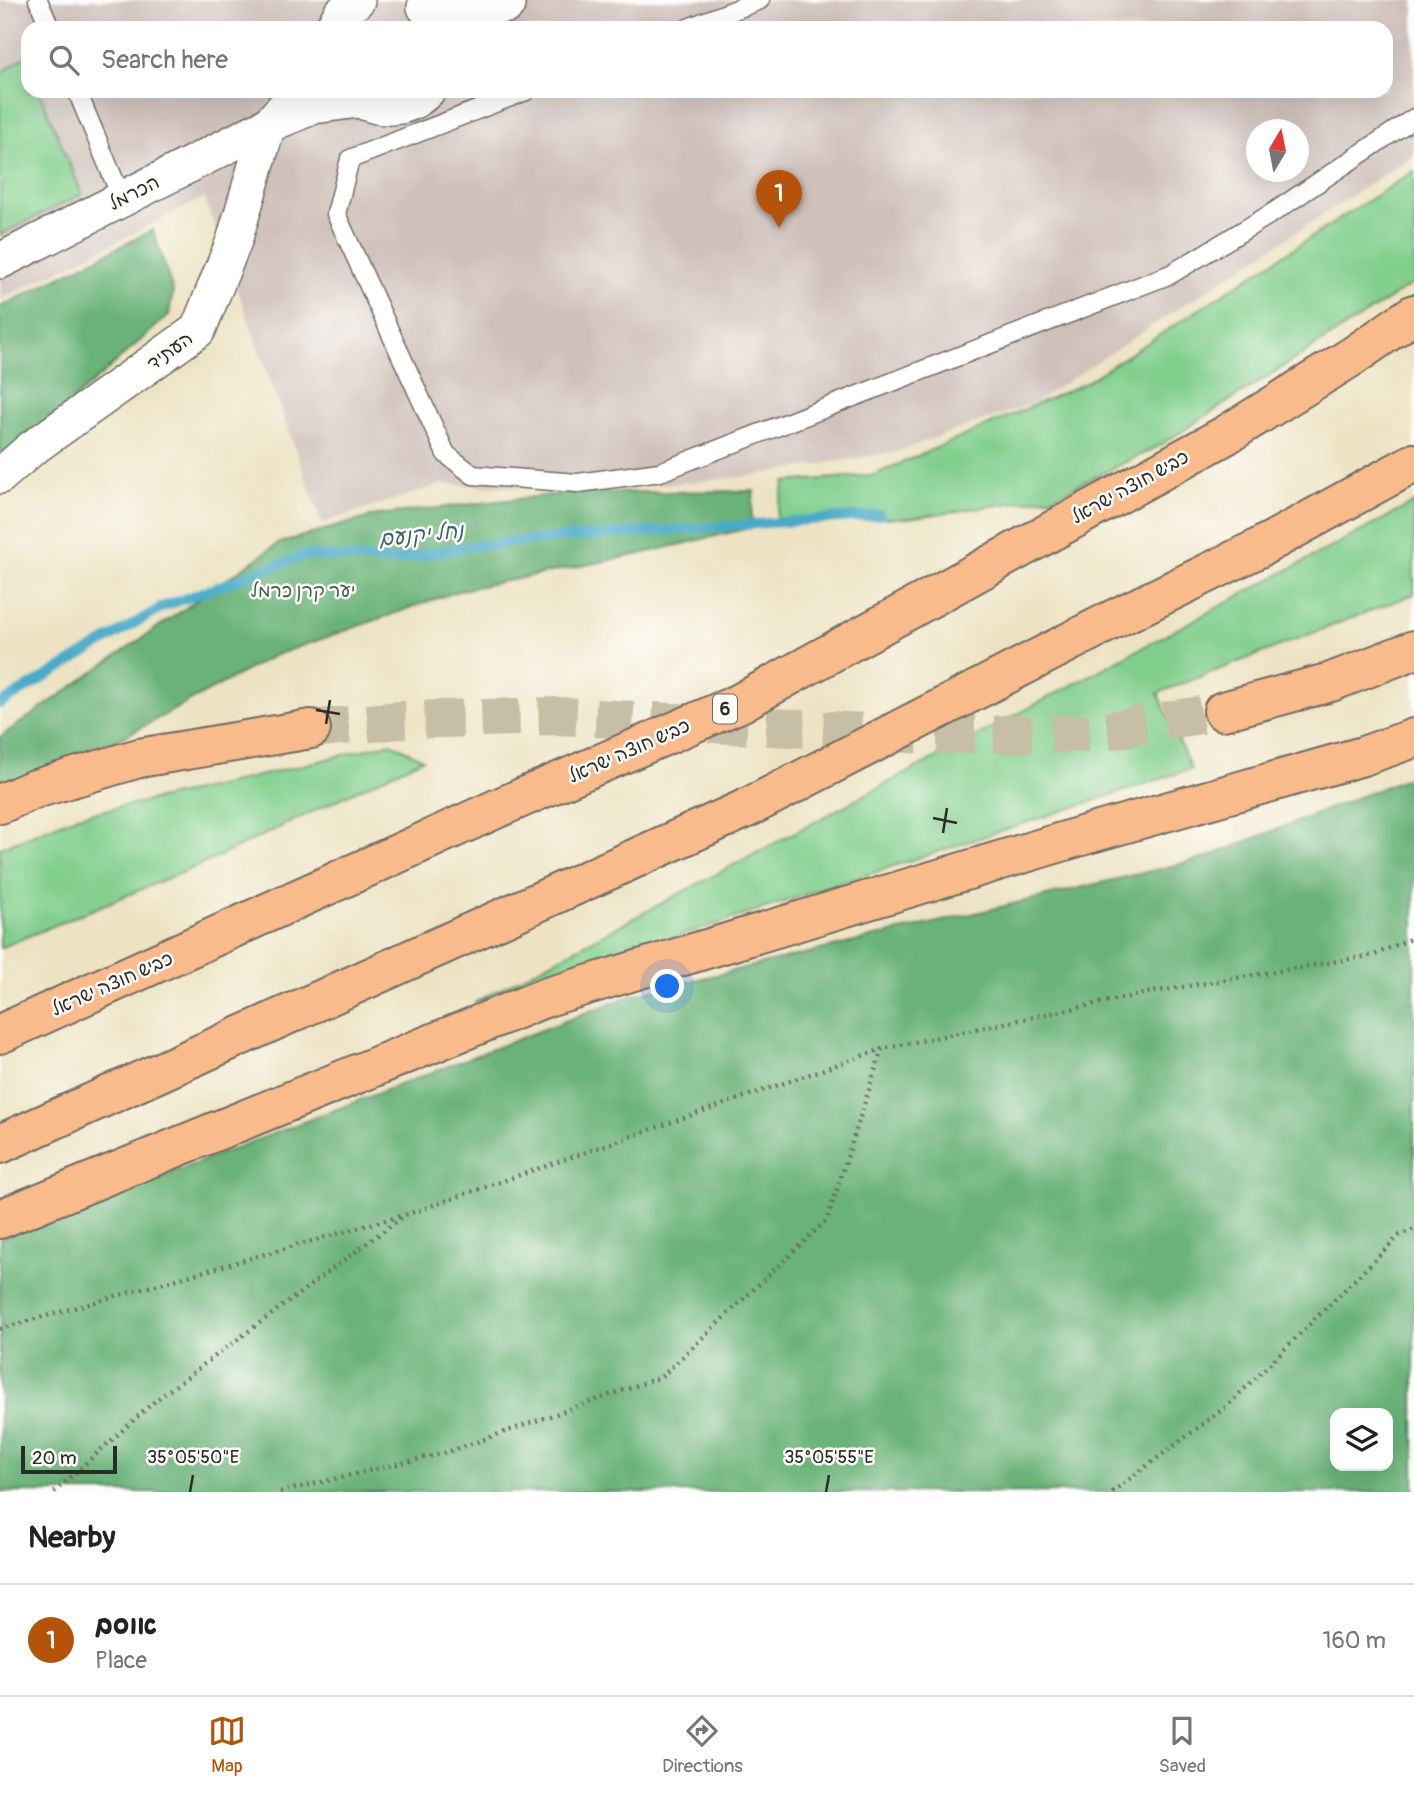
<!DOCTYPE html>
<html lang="en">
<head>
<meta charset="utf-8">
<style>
  :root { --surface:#fff; --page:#f2f2f2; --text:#222; --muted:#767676; --line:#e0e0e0; --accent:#b45309 }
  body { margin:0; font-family:Pangolin,"Playpen Sans Hebrew",sans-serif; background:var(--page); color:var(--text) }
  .controls { position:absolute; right:21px; bottom:21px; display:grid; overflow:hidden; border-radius:14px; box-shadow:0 7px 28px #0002 }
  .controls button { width:63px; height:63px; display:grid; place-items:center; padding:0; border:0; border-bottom:2px solid var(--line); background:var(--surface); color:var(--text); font:35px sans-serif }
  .compass { position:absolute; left:1246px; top:119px; width:63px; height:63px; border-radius:50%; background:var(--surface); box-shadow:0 7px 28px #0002; rotate:10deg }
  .scale { position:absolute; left:21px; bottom:18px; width:96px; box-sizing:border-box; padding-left:7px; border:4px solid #2b2b2b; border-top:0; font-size:19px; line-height:24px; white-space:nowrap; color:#2b2b2b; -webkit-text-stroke:5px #fdfcf7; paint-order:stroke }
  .you { position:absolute; left:668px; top:987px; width:24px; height:24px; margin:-18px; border:5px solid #fff; border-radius:50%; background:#1a73e8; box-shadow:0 0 0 10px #1a73e833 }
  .badge { display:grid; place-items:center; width:46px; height:46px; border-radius:50%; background:var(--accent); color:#fff; font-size:23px; font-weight:700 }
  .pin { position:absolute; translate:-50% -58px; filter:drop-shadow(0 2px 4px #0008) }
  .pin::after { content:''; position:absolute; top:37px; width:24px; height:21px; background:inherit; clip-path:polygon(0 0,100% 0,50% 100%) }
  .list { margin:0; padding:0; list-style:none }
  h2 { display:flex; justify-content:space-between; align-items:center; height:91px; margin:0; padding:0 28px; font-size:30px }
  h2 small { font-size:23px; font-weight:400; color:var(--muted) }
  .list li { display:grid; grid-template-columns:46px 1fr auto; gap:21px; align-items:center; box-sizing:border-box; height:112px; padding:0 28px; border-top:2px solid var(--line) }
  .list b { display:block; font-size:26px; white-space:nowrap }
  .list p { margin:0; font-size:23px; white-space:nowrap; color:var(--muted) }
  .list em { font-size:23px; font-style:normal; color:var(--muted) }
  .icon { flex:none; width:38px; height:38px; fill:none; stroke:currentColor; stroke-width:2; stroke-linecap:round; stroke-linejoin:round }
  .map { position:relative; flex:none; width:1414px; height:1492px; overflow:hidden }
  .search { position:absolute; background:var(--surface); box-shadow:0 7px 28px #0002; left:21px; right:21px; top:21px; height:77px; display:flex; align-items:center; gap:18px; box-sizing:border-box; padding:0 24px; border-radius:21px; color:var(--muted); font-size:26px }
  .sheet { height:203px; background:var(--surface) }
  nav { display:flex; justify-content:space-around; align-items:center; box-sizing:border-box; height:98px; border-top:2px solid var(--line); background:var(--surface); font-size:19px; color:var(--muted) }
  nav a { display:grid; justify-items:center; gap:4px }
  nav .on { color:var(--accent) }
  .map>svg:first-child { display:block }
</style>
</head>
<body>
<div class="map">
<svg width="1414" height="1492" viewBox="0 0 1414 1492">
  <rect width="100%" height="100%" fill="#fdfcf7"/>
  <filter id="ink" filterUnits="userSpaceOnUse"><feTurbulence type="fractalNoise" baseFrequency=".0143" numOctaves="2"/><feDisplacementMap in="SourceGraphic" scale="14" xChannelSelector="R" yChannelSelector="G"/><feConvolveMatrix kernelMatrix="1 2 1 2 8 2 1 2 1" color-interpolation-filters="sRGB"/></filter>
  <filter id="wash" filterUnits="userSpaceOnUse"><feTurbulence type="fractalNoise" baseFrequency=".00686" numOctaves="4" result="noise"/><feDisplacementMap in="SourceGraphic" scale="28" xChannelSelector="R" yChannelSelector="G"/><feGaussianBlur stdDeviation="1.57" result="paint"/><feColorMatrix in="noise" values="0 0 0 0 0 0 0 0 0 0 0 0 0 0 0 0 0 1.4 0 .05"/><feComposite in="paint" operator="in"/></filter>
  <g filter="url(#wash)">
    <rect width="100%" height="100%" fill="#ede3c3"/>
    <path fill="#cfc0ba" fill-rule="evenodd" d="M0 0H1414V155L1034 403 895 452 749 476 674 484 531 488 442 484 322 523 204 198 0 300ZM28 28H1386V91H28ZM1256 130H1298V172H1256Z"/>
    <path fill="#82cf8d" stroke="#567d5c" stroke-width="2" d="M24 57 28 66V91H39L82 194 0 235V74Z
      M1414 171V283L1157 447 1053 497 909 518H776L785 482 874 475 1083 384Z
      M1414 503V594L1158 693 1191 769 474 1003Z
      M391 743 423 759 207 862 0 948V848L78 816 218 786Z"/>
    <path fill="#69b278" stroke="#4a6e52" stroke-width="2" fill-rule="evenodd" d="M153 230 173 291 169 315 0 465V307Z
      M754 491 750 528 640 554 461 590 273 656 116 741 0 812V737L279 543 377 515 569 493Z
      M1414 775V1492H0V1239L632 995 1205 858ZM1335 1413H1388V1466H1335Z"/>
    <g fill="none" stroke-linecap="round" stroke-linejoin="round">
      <path stroke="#49aac8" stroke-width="10" d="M0 704 162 607 305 555 393 561 463 547 546 539 880 515"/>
    </g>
  </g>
  <g filter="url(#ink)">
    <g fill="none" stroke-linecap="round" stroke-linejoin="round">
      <path stroke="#c6bea5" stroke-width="38" stroke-dasharray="38 19" stroke-linecap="butt" d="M311 729 400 720 558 716 926 735 1094 733 1223 711"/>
      <defs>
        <path id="service" d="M38 0 50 28
          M688 28 760 0
          M77 91 122 199
          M526 91 350 159 336 214 446 454 473 475 578 483 660 472 1171 274 1274 212 1414 118"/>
        <path id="minor" d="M425 7 467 9 507 5
          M333 28 341 14 357 0
          M347 91C371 111 404 114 427 91
          M0 261 268 125 314 106 358 100
          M0 476 31 449 198 330 234 241 268 125 300 91"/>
        <path id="motorway" d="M1223 711 1331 682 1414 650
          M0 804 32 790 139 758 311 729
          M0 1034 496 809 740 703 1226 435 1353 356 1414 314
          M0 1144 747 808 1110 621 1257 549 1414 463
          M0 1219 544 998 1088 834 1363 756 1414 738"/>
      </defs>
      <use href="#service" stroke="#6f6b60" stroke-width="21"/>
      <use href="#minor" stroke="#6f6b60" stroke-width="38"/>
      <use href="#motorway" stroke="#6f6b60" stroke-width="42"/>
      <path stroke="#6f6b60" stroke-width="4.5" stroke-dasharray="2 5" stroke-linecap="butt" d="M0 1329 400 1216
        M54 1492 156 1400 405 1215 882 1049
        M280 1492 448 1452 661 1377 827 1220 882 1049 1147 993 1374 955 1414 937
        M1112 1492 1227 1406 1400 1235 1414 1229"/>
      <use href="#service" stroke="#fff" stroke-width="18"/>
      <use href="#minor" stroke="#fff" stroke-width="35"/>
      <use href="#motorway" stroke="#fabb8c" stroke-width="38"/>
    </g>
  </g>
  <path fill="none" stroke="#2b2b2b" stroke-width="2.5" d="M316 710 340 714M326 724 330 700M933 818 957 823M943 833 947 808M190 1492 193 1475M826 1492 829 1475"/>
  <g text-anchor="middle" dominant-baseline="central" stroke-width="5" stroke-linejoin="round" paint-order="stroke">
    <rect fill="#fdfcf7" stroke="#6a6a68" stroke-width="2" x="713" y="694.5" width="24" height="29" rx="5"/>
    <g font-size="18" font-weight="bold" fill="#2b2b2b">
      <text x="725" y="709">6</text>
    </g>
    <g font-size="19" fill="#2b2b2b" stroke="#fdfcf7">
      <text transform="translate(134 193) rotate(-27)">הכרמל</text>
      <text transform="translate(170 351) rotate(-36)">העתיד</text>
      <text transform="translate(1130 487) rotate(-29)">כביש חוצה ישראל</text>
      <text transform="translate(629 751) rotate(-24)">כביש חוצה ישראל</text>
      <text transform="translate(112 984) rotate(-24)">כביש חוצה ישראל</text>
    </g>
    <g font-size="19" fill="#455c48" stroke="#fdfcf7">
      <text x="303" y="591">יער קרן כרמל</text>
    </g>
    <g font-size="21" font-style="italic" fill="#375e6a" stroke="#fdfcf7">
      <text transform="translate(421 535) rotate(-6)">נחל יקנעם</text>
    </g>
  </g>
  <g font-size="18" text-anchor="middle" fill="#2b2b2b" stroke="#fdfcf7" stroke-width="5" stroke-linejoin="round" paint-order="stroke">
    <text x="193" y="1463">35°05'50"E</text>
    <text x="829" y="1463">35°05'55"E</text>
  </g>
</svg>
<div class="controls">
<button><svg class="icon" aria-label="layers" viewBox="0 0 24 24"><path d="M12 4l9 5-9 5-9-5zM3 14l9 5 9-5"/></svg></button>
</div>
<svg class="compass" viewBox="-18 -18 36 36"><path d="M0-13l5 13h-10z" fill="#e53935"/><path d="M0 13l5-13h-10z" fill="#767676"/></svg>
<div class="scale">20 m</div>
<div class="you"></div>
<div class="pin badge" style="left:779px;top:228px">1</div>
<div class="search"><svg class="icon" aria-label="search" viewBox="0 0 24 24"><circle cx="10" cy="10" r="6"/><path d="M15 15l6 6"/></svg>Search here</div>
</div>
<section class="sheet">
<h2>Nearby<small></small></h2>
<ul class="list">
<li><span class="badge">1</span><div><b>אוסם</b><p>Place</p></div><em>160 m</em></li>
</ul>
</section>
<nav>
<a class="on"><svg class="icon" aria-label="map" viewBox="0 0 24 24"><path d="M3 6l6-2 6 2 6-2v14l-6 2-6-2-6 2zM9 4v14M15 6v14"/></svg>Map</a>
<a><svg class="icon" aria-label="directions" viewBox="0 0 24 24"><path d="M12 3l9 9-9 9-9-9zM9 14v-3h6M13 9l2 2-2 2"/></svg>Directions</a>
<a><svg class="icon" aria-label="saved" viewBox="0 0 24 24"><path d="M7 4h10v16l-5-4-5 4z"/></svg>Saved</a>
</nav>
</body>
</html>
